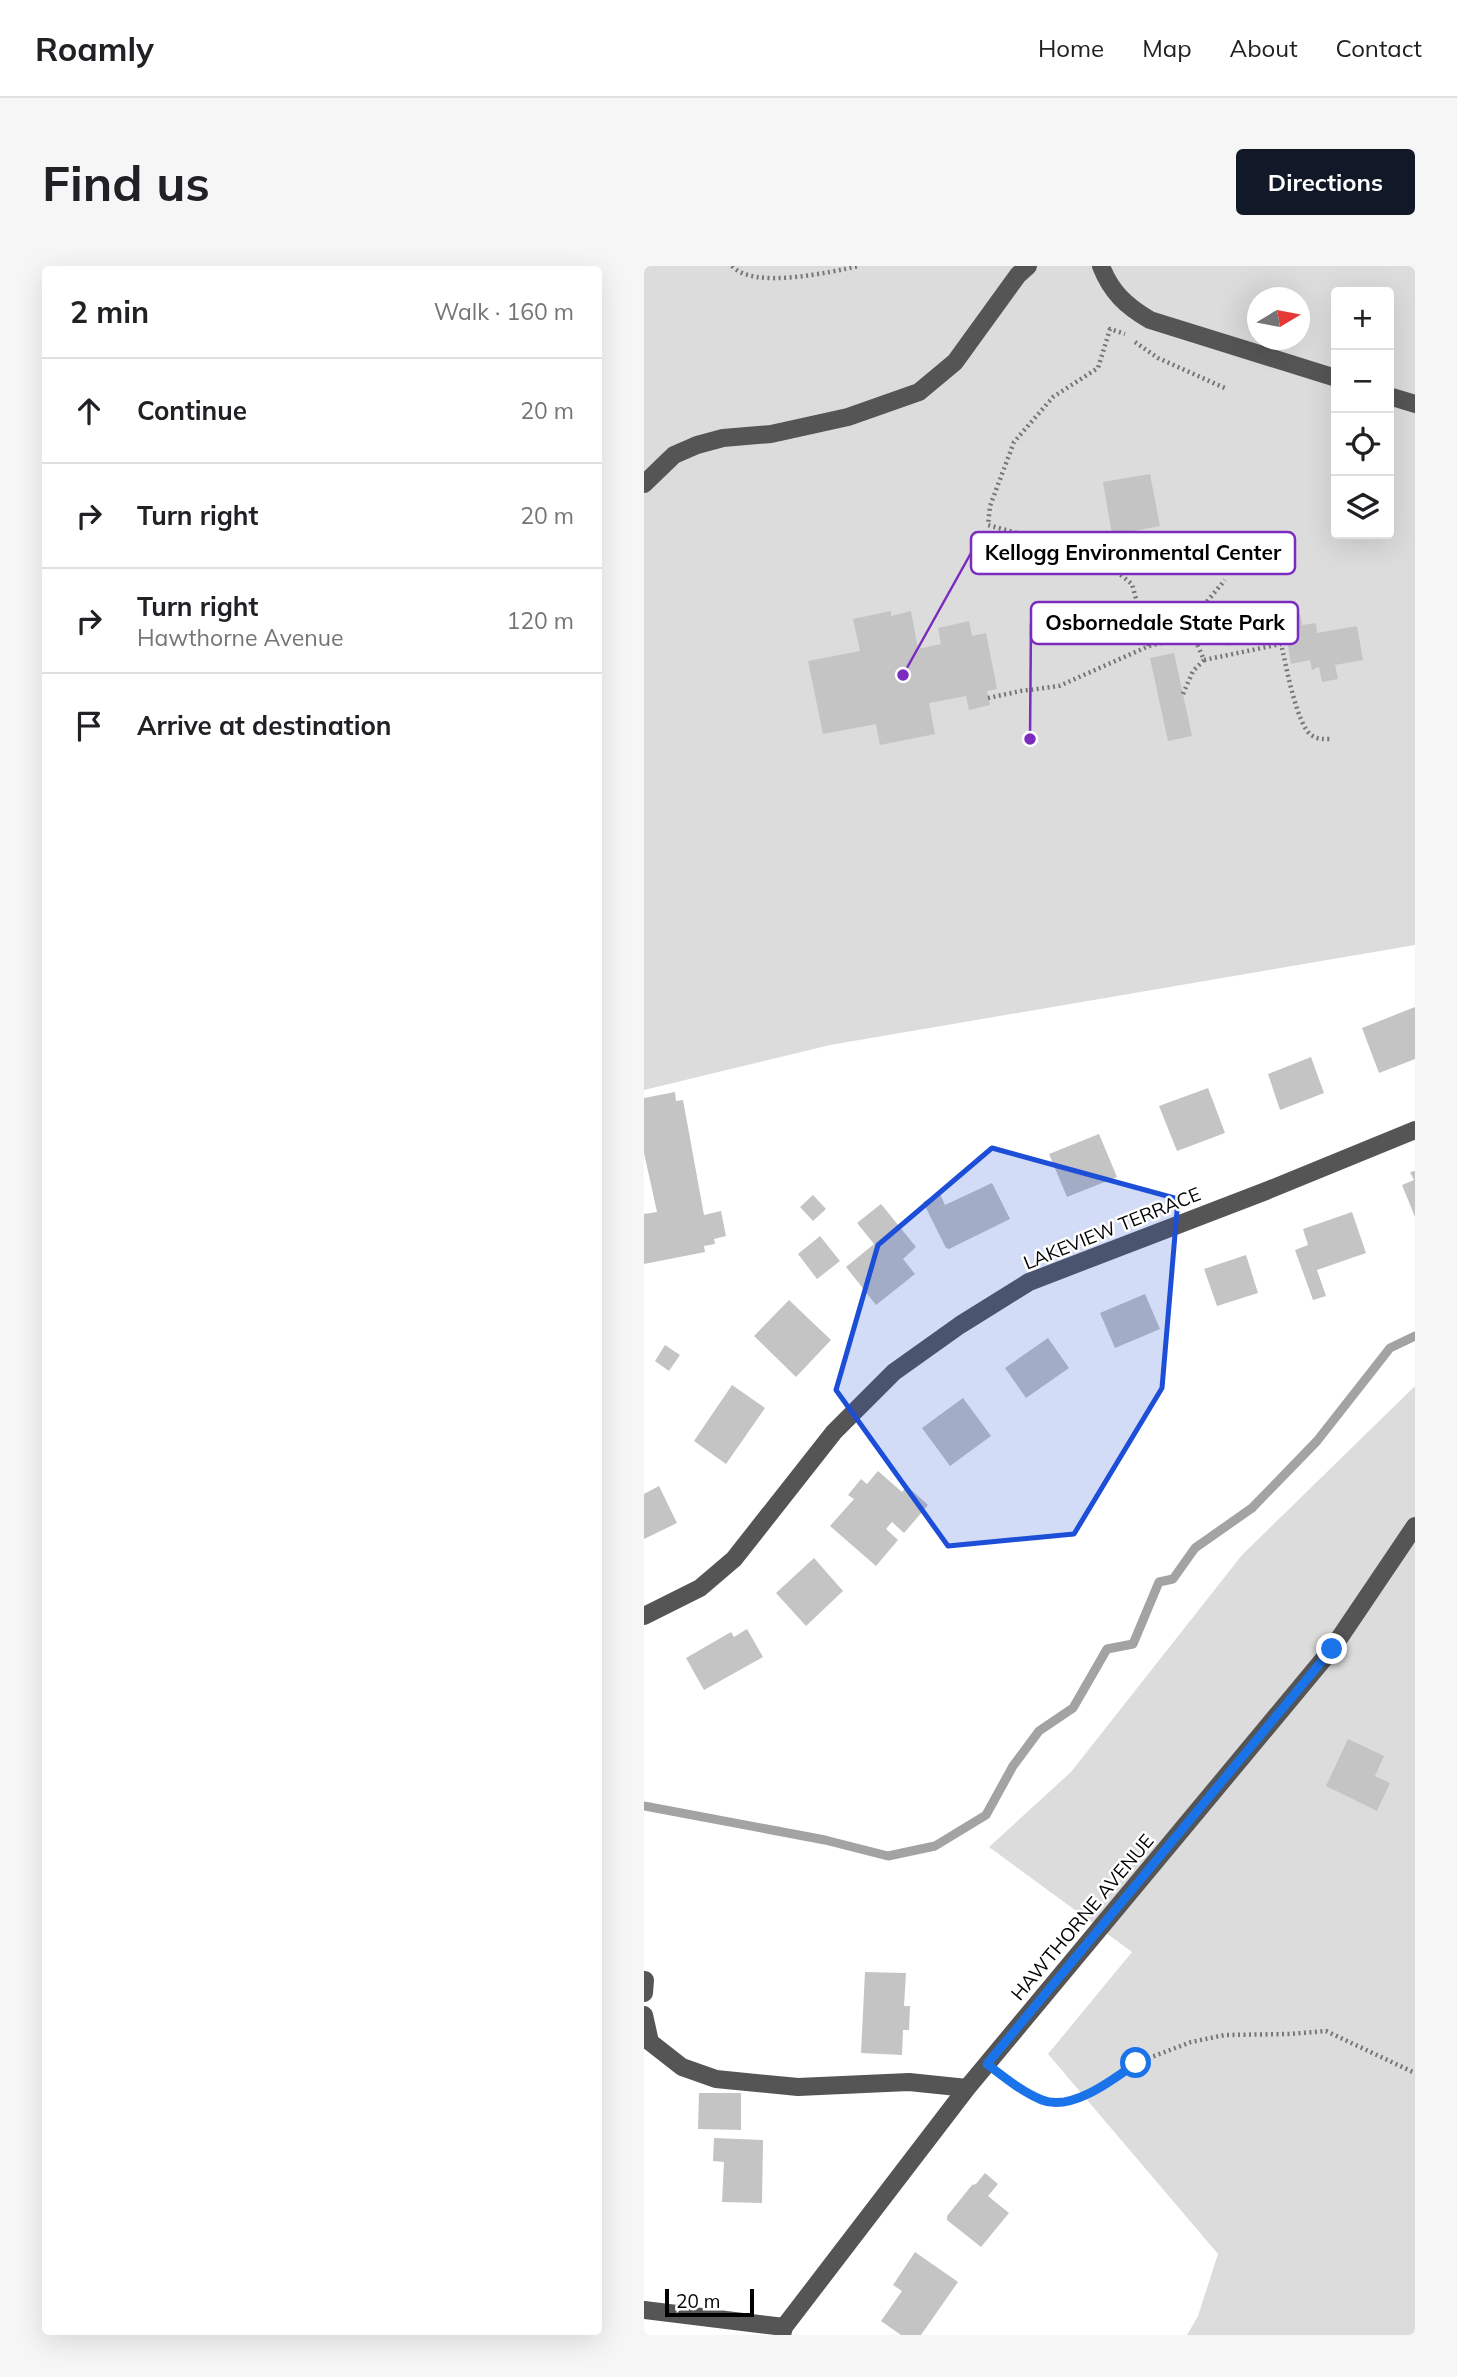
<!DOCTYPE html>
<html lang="en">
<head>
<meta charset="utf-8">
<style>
  :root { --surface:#fff; --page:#f6f6f6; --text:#202124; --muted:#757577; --line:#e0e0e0; --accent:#111827 }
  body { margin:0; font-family:Mulish,sans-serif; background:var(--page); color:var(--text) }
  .controls { position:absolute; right:21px; top:21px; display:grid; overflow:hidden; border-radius:7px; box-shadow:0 7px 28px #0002 }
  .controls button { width:63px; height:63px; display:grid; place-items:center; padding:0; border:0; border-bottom:2px solid var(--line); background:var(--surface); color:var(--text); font:35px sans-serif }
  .compass { position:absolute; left:603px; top:21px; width:63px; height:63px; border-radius:50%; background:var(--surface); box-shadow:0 7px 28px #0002; rotate:80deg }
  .scale { position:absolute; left:21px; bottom:18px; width:89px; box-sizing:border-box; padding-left:7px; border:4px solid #000; border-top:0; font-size:19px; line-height:24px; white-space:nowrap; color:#000; -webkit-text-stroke:5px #fff; paint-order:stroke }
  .stop { position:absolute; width:21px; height:21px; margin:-16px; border:5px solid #1a73e8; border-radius:50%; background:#fff }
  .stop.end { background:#1a73e8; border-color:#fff; box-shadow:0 2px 7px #0008 }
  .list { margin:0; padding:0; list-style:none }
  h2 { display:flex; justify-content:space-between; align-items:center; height:91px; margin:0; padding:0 28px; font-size:30px }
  h2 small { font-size:23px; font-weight:400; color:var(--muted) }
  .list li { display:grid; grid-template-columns:46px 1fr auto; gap:21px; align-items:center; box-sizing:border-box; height:105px; padding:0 28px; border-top:2px solid var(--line) }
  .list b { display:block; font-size:26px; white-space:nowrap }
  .list p { margin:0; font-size:23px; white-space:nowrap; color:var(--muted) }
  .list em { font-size:23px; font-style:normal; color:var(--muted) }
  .icon { flex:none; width:38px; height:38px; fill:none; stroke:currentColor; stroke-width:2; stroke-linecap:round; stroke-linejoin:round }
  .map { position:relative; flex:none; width:771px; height:2069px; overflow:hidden; border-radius:7px }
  header { display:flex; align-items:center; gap:42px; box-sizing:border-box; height:98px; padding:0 35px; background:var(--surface); border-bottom:2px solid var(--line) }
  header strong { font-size:33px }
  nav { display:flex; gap:38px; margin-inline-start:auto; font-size:24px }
  .intro { display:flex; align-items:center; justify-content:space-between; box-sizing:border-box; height:168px; padding:0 42px }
  h1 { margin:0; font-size:49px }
  .button { padding:18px 32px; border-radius:7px; background:var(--accent); color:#fff; font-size:24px; font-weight:700 }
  main { display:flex; gap:42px; padding:0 42px }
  aside { flex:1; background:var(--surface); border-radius:7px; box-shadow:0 7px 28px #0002 }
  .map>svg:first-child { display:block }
</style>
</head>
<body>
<header>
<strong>Roamly</strong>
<nav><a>Home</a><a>Map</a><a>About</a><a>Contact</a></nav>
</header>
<div class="intro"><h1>Find us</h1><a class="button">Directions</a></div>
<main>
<aside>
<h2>2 min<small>Walk · 160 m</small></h2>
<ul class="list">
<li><svg class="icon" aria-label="ahead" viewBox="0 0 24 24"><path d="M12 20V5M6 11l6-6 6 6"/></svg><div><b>Continue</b></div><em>20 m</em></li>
<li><svg class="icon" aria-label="right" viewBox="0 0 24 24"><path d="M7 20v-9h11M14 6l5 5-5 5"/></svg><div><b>Turn right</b></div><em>20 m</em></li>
<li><svg class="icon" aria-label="right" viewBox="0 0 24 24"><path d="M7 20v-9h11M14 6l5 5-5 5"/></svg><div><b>Turn right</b><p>Hawthorne Avenue</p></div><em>120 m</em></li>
<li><svg class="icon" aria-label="arrive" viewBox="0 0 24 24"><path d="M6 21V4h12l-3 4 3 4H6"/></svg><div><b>Arrive at destination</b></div></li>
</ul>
</aside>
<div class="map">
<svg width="771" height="2069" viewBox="0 0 771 2069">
  <rect width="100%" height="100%" fill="#fff"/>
  <path fill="#dcdcdc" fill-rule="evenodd" d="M0 0H771V679L186 779 0 824ZM692 26H745V268H692ZM614 32H656V74H614Z
    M771 1120V2069H543L554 2050 574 1988 404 1788 488 1686 345 1581 427 1506 598 1289Z"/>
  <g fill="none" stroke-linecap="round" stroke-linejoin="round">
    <path stroke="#a3a3a3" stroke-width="9" d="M0 1540 181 1574 244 1590 291 1580 342 1549 369 1500 395 1465 429 1442 463 1383 489 1378 515 1316 529 1313 551 1282 608 1242 673 1175 746 1082 771 1070"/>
  </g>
  <path fill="#c4c4c4" d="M506 208 516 260 468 269 459 216Z
    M603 338 605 347 623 344 625 354 656 348 658 359 672 357 673 367 713 360 719 394 691 399 694 413 678 416 675 401 668 404 666 394 647 398 642 369 583 380 576 343Z
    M247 345V350L267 345 274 383 297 378 294 362 325 355 328 370 342 367 353 423 343 425 346 439 325 444 322 430 285 437 291 468 236 479 232 458 179 468 164 395 216 385 209 353Z
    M530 387 548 470 524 475 506 392Z
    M771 741V793L735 807 718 762Z
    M667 791 680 827 636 844 624 808Z
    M564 822 581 867 533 885 515 840Z
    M31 826 32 835 39 834 60 949 77 945 82 970 70 973 71 978 60 980 61 986 0 998V948L13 946 0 887V832Z
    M455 868 473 911 423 931 405 888Z
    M771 905V951L758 919 770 914 766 906Z
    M348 917 366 953 305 983 302 982 279 936 296 928 301 939Z
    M169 929 182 943 169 955 156 941Z
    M237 938 272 981 259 993 271 1008 232 1039 202 1001 230 978 213 957Z
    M708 946 722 987 673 1004 682 1030 669 1034 651 984 664 979 659 963Z
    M176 970 196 995 173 1013 154 988Z
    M602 989 614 1027 573 1040 560 1003Z
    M501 1028 516 1063 471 1082 456 1047Z
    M145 1034 187 1074 152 1111 110 1070Z
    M404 1072 425 1102 382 1132 361 1102Z
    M21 1079 36 1089 25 1105 11 1095Z
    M88 1119 121 1142 82 1198 50 1175Z
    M319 1132 347 1170 306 1200 278 1162Z
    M234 1205 258 1226 263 1220 284 1239 260 1267 248 1256 242 1263 254 1274 232 1300 186 1260 210 1233 204 1229 217 1213 223 1218Z
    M15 1220 33 1257 0 1273V1228Z
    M170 1292 199 1325 162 1360 132 1327Z
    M103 1363 119 1391 60 1424 42 1392 87 1366 90 1371Z
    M704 1473 740 1490 731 1510 746 1517 733 1545 682 1520Z
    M221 1706 262 1707 260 1740H266L265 1764H259L258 1789 217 1787Z
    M55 1827H97V1864L54 1863Z
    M70 1872 119 1874 118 1937 78 1936 80 1896 69 1895Z
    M341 1907 354 1918 344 1930 365 1947 337 1981 303 1954V1950L328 1919 332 1918Z
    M271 1986 314 2016 277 2069H257L237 2055 258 2025 249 2019Z"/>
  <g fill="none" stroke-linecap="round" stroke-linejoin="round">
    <path stroke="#777" stroke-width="4.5" stroke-dasharray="2 3.5" stroke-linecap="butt" d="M88 0C110 24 186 6 215 0
      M491 76 514 92 583 123
      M549 369 560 394 637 378C642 398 652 457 667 469 674 474 680 473 688 473
      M505 380 549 369 555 345 581 314
      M539 428 549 405 560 394
      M344 432 377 425 415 420 505 380 488 318 457 293 423 281 344 259 346 240 370 176 409 131 454 102 466 63 481 68
      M362 1813 400 1835H426L461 1819 492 1797 547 1776 581 1769 646 1768 682 1765 771 1807"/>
    <path stroke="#555" stroke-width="18" d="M457 0C467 26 482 40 506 54L692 112
      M745 130 771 138
      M0 218 30 189 53 179 79 172 127 168 204 151 275 126 311 96 374 9 384 0
      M0 1350 56 1322 90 1293 190 1166 250 1106 316 1059 385 1016 622 925 771 864
      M0 1727 1 1714
      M0 1749 6 1776 38 1801 72 1813 154 1821 265 1816 323 1822
      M0 2044 140 2061
      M138 2069 140 2061 323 1822 688 1383 771 1260"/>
  </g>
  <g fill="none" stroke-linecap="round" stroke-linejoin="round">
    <path stroke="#1a73e8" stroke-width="9" d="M492 1797C470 1813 427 1846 398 1834 378 1826 360 1811 343 1798L688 1383"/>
  </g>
  <path fill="#1d4ed8" fill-opacity="0.2" stroke="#1d4ed8" stroke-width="5" stroke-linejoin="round" d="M348 882 534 933 518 1122 430 1268 304 1280 192 1124 234 979Z"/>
  <g text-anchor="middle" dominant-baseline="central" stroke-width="5" stroke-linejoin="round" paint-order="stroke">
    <g font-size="19" fill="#000" stroke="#fff">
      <text transform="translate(468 962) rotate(-22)">LAKEVIEW TERRACE</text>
      <text transform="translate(438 1651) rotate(-50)">HAWTHORNE AVENUE</text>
    </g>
  </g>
  <path fill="none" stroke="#7b2cbf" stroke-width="2.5" d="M259 409L327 287M386 473L387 357"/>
  <g fill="#7b2cbf" stroke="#fff" stroke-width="2.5">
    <circle cx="259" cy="409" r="7"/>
    <circle cx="386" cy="473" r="7"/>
  </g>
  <g fill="#fff" stroke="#7b2cbf" stroke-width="2.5">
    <rect x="327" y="266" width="324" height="42" rx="7"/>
    <rect x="387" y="336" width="267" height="42" rx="7"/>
  </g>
  <g font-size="21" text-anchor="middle" font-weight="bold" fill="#000">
    <text x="489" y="294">Kellogg Environmental Center</text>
    <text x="521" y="364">Osbornedale State Park</text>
  </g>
</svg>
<div class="controls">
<button>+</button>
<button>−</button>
<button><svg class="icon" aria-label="locate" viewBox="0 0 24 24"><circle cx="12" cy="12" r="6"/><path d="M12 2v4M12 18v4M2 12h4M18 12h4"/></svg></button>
<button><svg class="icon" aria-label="layers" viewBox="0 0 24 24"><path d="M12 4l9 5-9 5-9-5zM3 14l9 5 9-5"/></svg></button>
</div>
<svg class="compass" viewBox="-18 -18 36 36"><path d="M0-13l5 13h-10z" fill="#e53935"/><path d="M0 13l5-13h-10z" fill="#757577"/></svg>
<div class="scale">20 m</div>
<div class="stop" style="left:492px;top:1797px"></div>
<div class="stop end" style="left:688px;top:1383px"></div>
</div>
</main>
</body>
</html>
